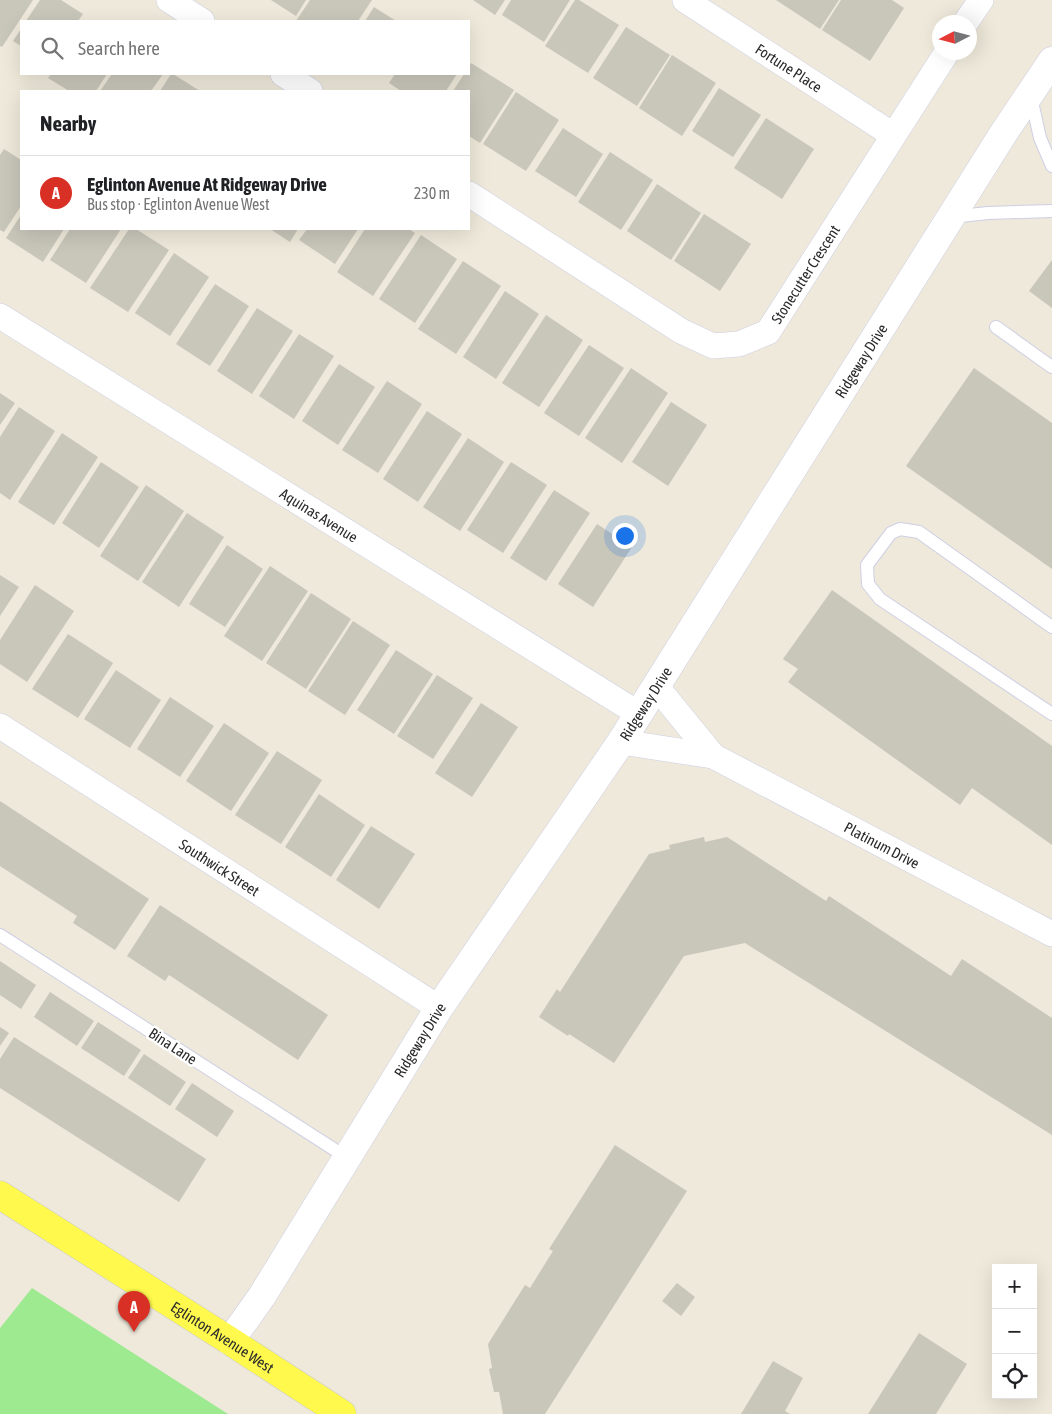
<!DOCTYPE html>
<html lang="en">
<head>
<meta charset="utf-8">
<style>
  :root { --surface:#fff; --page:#f6f6f6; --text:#202124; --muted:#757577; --line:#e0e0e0; --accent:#d93025 }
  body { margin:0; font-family:"Asap Condensed",sans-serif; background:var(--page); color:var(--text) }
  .controls { position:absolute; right:15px; bottom:15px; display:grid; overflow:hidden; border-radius:0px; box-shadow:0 5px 20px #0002 }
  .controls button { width:45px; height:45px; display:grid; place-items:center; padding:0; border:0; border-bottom:1px solid var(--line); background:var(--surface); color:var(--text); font:25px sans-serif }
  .compass { position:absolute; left:932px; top:15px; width:45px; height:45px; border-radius:50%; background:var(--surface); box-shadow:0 5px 20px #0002; rotate:264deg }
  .you { position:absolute; left:624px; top:535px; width:18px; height:18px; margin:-12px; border:4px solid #fff; border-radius:50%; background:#1a73e8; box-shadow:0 0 0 8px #1a73e833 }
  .badge { display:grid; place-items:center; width:32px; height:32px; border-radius:50%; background:var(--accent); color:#fff; font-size:16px; font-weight:700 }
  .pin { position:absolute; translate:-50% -41px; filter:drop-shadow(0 1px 2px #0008) }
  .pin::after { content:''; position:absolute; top:26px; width:18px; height:15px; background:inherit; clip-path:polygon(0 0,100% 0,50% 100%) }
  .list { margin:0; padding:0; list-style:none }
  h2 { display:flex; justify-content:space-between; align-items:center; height:65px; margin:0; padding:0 20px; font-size:21px }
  h2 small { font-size:16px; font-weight:400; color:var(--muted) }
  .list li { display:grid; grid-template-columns:32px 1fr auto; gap:15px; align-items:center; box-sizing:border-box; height:75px; padding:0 20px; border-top:1px solid var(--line) }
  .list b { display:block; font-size:19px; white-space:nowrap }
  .list p { margin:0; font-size:16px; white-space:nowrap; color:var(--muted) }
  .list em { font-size:16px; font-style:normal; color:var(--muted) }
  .icon { flex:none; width:28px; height:28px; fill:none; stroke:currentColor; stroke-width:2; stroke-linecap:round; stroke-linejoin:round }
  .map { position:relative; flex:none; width:1052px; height:1414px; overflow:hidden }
  .search { position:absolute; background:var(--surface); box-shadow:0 5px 20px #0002; left:20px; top:20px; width:450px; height:55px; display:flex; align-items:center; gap:12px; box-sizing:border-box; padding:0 18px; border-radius:0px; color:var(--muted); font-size:19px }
  .panel { position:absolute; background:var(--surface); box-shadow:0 5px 20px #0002; left:20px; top:90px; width:450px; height:140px; border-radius:0px }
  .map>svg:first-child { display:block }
</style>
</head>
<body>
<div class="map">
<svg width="1052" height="1414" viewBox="0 0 1052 1414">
  <rect width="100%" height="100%" fill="#eee9da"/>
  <path fill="#9dea91" d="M32 1288 228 1414H0V1328Z"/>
  <path fill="#c9c6ba" d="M0 0H33L2 47 0 46Z
    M40 0H61L83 14 78 21H26Z
    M271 0H306L296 16Z
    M310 0H372L358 21H296Z
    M473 0H505L495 15Z
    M511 0H570L544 42 502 15Z
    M575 0H579L619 25 588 73 545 46Z
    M776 0H839L820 29Z
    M841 0H892L904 8 870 61 822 30Z
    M374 7 396 21H365Z
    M626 27 670 55 637 106 593 78Z
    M21 29V46L13 41Z
    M672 55 716 83 682 136 639 108Z
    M471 63 514 90 480 143 469 136V91H453L464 74H469V67Z
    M51 74H107L96 91H69L48 78Z
    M112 74H163L151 91H100Z
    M171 74H173L200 91H160Z
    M395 74H457L446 91H401L389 83Z
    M719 88 761 115 733 157 692 131Z
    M516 92 559 120 526 171 483 144Z
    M766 118 814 149 782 199 734 168Z
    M563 128 603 154 576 197 535 171Z
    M4 149 21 160V206L4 232 0 230V155Z
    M610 152 653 180 621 230 578 202Z
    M657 184 701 213 671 260 627 231Z
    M704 214 751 244 720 291 674 261Z
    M21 215V229H64L43 262 6 238Z
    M70 229H121L86 283 50 260Z
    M129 229H136L169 250 128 312 90 288Z
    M270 229H298L290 242Z
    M307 229H358L335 264 299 240Z
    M365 229H409L415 233 373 296 337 272Z
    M421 235 457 259 415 323 379 299Z
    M174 253 209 277 170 336 135 313Z
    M1052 260V308L1029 291Z
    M463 261 501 286 456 354 418 329Z
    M215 284 249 306 210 366 176 344Z
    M505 291 539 314 496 379 463 357Z
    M257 308 293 331 252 394 217 371Z
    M546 315 583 340 539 407 502 383Z
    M299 334 334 356 294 419 259 396Z
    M589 345 624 368 579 436 544 413Z
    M339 364 375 387 338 445 302 421Z
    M631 368 668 393 622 463 585 438Z
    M974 368 1052 423V569L906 466Z
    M387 381 422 404 378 473 342 450Z
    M0 393 15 403 0 425Z
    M671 402 707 425 668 486 632 462Z
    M19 407 55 431 10 500 0 493V437Z
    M427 411 462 434 418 502 383 479Z
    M62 433 98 457 54 525 18 502Z
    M468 438 504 462 460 531 423 507Z
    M101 462 139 487 99 548 62 523Z
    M511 462 547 485 503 553 467 530Z
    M146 485 184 511 138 581 100 556Z
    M554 490 590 513 546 581 510 558Z
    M187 513 224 537 179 607 142 582Z
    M597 524 632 547 593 607 558 584Z
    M227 545 263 569 225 627 189 604Z
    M270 566 308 591 262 661 224 636Z
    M0 575 19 587 0 616Z
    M35 585 74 611 27 682 0 664V640Z
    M832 590 1052 746V845L972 788 960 805 788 682 798 669 783 659Z
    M311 593 351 619 306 689 266 663Z
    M353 621 390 645 345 715 308 691Z
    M68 634 113 663 78 718 32 689Z
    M396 650 433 674 394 734 357 710Z
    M116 670 161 700 130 748 84 719Z
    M437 675 473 698 433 759 397 736Z
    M170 697 214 726 180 777 137 749Z
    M481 703 518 727 472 797 435 773Z
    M224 723 269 753 231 811 186 781Z
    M277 751 322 780 281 844 235 815Z
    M319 794 365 825 331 877 285 847Z
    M0 801 149 899 115 950 73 923 77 916 0 866Z
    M371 826 415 854 379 909 336 880Z
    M704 837 705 842 727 837 826 901 829 896 951 976 962 959 1052 1018V1135L745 943 684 956 614 1063 569 1034 568 1036 539 1017 557 989 560 992 649 854 670 849 669 845Z
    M160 905 328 1015 298 1060 169 975 165 981 127 956Z
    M0 961 36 985 21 1009 0 995Z
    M50 992 94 1021 77 1046 34 1017Z
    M98 1022 141 1050 124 1076 81 1048Z
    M0 1027 9 1033 0 1046Z
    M14 1037 206 1159 179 1202 0 1088V1059Z
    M144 1054 186 1082 170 1106 128 1078Z
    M192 1083 234 1111 217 1137 175 1109Z
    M615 1145 687 1191 545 1414H503L499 1392H494L489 1369 492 1368 488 1344 525 1285 530 1288 553 1251 549 1249Z
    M677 1283 695 1297 681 1316 662 1301Z
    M919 1333 967 1364 936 1414H868Z
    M773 1361 803 1378 785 1411 790 1414H741Z"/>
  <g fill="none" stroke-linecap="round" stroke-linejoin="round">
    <defs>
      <path id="service" d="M1031 97 1040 138 1052 166
        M951 217 988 213 1052 211
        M996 327 1052 367
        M1052 627 919 532 900 529 891 533 867 565 868 584 880 599 1052 714
        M0 935 346 1157"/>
      <g id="minor">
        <path d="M169 0 202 21"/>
        <path id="s1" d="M685 0 893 135"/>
        <path d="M966 22 981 0"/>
        <path d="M283 74 310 91"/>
        <path id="s2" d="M469 194 681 331 713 346 739 344 768 332 947 52"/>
        <path id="s3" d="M0 316 639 714"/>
        <path d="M656 686 713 756"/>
        <path id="s4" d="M0 726 439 1008"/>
        <path id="s5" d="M621 742 713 756 1052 934"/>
      </g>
      <g id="tertiary">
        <path id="s6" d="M230 1341 262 1296 439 1008 621 742 1003 134 1052 61"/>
      </g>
      <g id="primary">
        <path id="s7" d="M0 1195 230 1341 342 1414"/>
      </g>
    </defs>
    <use href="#service" stroke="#cfcfe5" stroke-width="14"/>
    <use href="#minor" stroke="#cfcfe5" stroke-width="26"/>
    <use href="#tertiary" stroke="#cfcfe5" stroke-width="29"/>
    <use href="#primary" stroke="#ccc" stroke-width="29"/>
    <use href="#service" stroke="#fff" stroke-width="12"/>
    <use href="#minor" stroke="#fff" stroke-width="25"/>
    <use href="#tertiary" stroke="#fff" stroke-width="28"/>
    <use href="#primary" stroke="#fff94e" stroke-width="28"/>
  </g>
  <g text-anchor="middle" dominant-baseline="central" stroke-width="5" stroke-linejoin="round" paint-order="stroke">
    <g font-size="15" fill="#2a2a2a" stroke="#fff">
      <text stroke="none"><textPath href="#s1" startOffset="124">Fortune Place</textPath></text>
      <text stroke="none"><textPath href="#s2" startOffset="414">Stonecutter Crescent</textPath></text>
      <text stroke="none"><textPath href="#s6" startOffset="1166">Ridgeway Drive</textPath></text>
      <text stroke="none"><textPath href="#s3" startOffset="376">Aquinas Avenue</textPath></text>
      <text stroke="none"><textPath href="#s6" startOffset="761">Ridgeway Drive</textPath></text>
      <text stroke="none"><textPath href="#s5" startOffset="284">Platinum Drive</textPath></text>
      <text stroke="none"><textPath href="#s4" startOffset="261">Southwick Street</textPath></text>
      <text stroke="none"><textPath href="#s6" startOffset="356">Ridgeway Drive</textPath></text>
      <text transform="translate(173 1046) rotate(33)">Bina Lane</text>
      <text stroke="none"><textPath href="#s7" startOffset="264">Eglinton Avenue West</textPath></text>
    </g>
  </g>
</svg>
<div class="controls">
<button>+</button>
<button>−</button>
<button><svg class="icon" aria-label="locate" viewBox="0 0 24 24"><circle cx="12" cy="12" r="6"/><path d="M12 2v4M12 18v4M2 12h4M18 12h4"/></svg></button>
</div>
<svg class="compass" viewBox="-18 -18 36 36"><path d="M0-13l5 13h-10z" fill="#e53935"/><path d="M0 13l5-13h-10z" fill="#757577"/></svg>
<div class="you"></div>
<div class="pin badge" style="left:134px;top:1332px">A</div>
<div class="search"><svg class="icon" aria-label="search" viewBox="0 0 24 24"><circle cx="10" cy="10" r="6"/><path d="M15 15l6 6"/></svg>Search here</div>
<section class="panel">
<h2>Nearby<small></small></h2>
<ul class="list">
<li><span class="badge">A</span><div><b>Eglinton Avenue At Ridgeway Drive</b><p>Bus stop · Eglinton Avenue West</p></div><em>230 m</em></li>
</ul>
</section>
</div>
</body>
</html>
